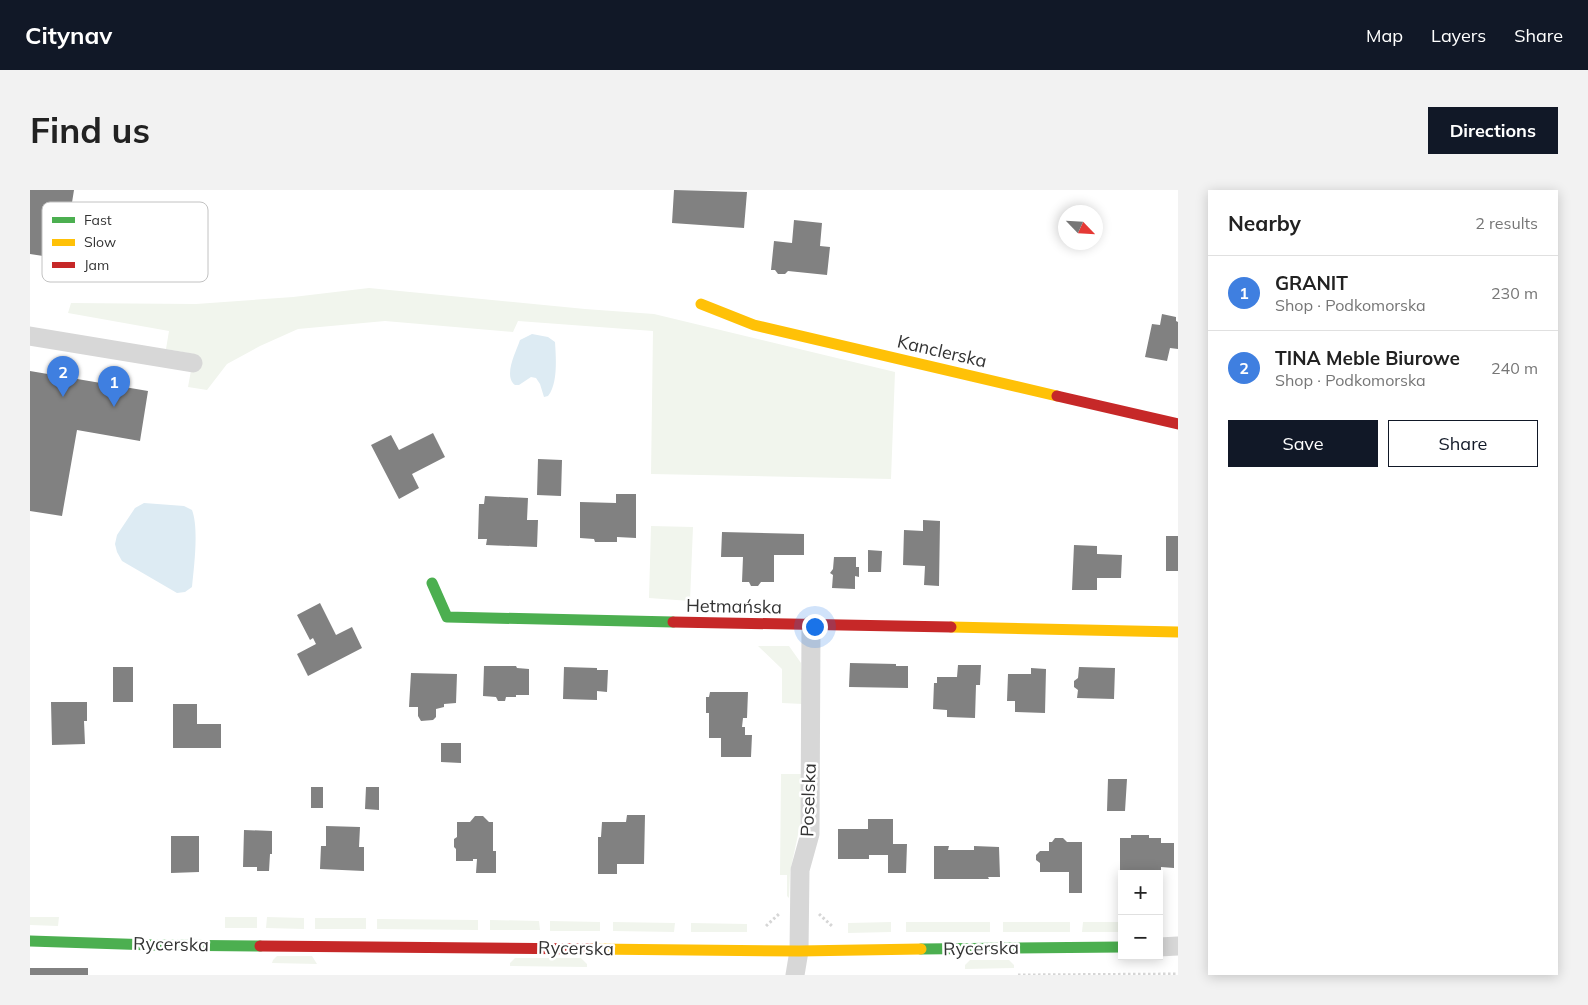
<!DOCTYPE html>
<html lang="en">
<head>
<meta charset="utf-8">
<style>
  :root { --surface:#fff; --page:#f2f2f2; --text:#222; --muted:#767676; --line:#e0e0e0; --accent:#111827 }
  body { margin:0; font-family:Mulish,sans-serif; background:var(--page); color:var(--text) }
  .controls { position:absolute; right:15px; bottom:15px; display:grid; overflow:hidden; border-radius:0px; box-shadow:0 2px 12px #0003 }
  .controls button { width:45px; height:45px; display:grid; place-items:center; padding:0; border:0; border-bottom:1px solid var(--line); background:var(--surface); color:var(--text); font:25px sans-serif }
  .compass { position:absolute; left:1028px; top:15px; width:45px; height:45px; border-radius:50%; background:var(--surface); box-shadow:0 2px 12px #0003; rotate:115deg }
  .you { position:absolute; left:784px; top:436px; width:18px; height:18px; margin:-12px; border:4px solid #fff; border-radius:50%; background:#1a73e8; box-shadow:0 0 0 8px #1a73e833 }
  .badge { display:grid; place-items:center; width:32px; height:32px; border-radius:50%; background:var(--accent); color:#fff; font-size:16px; font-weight:700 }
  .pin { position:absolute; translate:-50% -41px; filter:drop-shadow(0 1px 2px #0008) }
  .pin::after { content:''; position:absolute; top:26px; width:18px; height:15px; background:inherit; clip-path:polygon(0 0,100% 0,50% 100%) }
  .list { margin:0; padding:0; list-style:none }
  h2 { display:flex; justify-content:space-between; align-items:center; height:65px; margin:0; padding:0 20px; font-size:21px }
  h2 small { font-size:16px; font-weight:400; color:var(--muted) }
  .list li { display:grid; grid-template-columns:32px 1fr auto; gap:15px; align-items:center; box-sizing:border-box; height:75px; padding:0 20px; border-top:1px solid var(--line) }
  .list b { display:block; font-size:19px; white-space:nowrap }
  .list p { margin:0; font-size:16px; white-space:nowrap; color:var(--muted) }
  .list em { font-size:16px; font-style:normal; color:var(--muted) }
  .actions { display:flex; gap:10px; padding:15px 20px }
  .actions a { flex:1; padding:11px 0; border:1px solid var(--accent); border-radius:0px; text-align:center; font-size:18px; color:var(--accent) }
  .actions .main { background:var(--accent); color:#fff }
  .map { position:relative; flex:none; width:1148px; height:785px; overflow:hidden; border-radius:0px }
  header { display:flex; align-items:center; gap:30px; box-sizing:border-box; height:70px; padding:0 25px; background:var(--accent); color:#fff }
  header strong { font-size:24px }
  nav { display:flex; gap:28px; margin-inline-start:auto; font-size:18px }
  .intro { display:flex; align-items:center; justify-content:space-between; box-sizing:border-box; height:120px; padding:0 30px }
  h1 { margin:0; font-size:35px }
  .button { padding:12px 22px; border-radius:0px; background:var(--accent); color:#fff; font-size:18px; font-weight:700 }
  main { display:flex; gap:30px; padding:0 30px }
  aside { flex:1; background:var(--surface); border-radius:0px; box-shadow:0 2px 12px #0003 }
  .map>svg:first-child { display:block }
</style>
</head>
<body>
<header>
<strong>Citynav</strong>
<nav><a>Map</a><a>Layers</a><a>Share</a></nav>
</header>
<div class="intro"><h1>Find us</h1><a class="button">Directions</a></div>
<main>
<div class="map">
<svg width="1148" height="785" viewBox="0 0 1148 785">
  <rect width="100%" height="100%" fill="#fff"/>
  <path fill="#f1f5ed" d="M339 98 555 119 624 124 865 182 861 289 621 284 623 141 488 131 483 142 355 131 268 139 230 156 197 174 177 200 158 197 164 164 136 159 139 141 38 123 41 113 166 114 263 107Z
    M621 336 663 337 660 411 619 408Z
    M728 456H759L771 473 773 514 752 513V479Z
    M751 584H771V631L760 682 759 708 757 706V685H750Z
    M0 727H29L28 736 0 735Z
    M195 727H227V738H195Z
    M237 727 274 728V739L236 738Z
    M285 728H336V739H285Z
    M347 729 448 730V740L347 739Z
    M460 730 509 731 510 740H460Z
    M520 731 570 732V741H520Z
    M583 732 645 733 644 742 583 741Z
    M861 732V742L818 743V733Z
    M876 732H960V742H876Z
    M973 732H1040V742H973Z
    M1053 732H1092V742H1052Z
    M661 733 717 734V742H661Z
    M247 766H282L287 774 242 773 243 770Z
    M485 768H551L557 774V777L480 776V773Z
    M940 770H979L984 775V778L935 779V775Z"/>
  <path fill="#ddebf3" d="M502 144 518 147 525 152C526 167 528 194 518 206L514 207 510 194 506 188 501 187 489 195H485C473 186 486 162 490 150Z
    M114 313 154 316 162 320C169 338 164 377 162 397L155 402 147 403 92 371 87 362 85 354 87 345 105 318Z"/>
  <path fill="#818181" d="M0 0H44L33 69 0 64Z
    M644 0 717 2 714 38 642 33Z
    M764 30 792 33 790 56 800 57 797 85 758 81 755 84H748L745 80H741L744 51 762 53Z
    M1132 124 1146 127V131L1148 132V159L1140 158 1137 171 1115 167 1122 134 1130 135Z
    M0 181 118 201 110 251 47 240 32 326 0 321Z
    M403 243 415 267 382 284 389 298 369 309 341 255 361 245 369 260Z
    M508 269 532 270 531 306 507 305Z
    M586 304H606V348L587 347V352H565L564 349 550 348V312L586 313Z
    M455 306 498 308 497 330H508L507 357 456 355 457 349H448L449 314H454Z
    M893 330 910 331 909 396 894 395 895 376 873 375 874 340 893 341Z
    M692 342 774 344V365H744V392H731L728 396H721L719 392H712L713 367H691Z
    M1136 346H1148V381H1136Z
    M1044 355 1067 356V364L1092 365 1091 388H1067V400H1042Z
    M838 360 852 361 851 382H838Z
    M804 367H826V377H829V387L825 386V399L802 398 803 385 800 383 803 379Z
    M290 413 306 445 322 437 332 458 278 486 267 464 286 454 283 448 280 450 267 425Z
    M820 473 866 474V476H878V498L819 497Z
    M928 475H951L950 495H946L945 528 917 527V520L903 519 904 493H907V487H927Z
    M454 476H486L487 478 499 479V505H486V507H476L475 511H468L466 507 453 506Z
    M83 477H103V512H83Z
    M534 477 567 478V480H578L577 502 567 501V510L533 509Z
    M1049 477 1085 478 1084 509 1047 508 1048 500 1044 497V491L1048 488Z
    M1001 478 1016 479 1015 523 985 522V511H977L978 484H1001Z
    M381 483 427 484 426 513 414 514V517L406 519V527L403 530 391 531 388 526V517H379Z
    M680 502H718L717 528H713L712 537H715V545H722L721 567H691V548H679V523H676V507H679Z
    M21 512H57V531H54L55 554 22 555Z
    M143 514H167V534H191V558H143Z
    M411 553H431V573L411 572Z
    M1078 589H1097L1095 621H1077Z
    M281 597H293V618H281Z
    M336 597H349V620L335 619Z
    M597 625H615L614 674H587V684H568V647H571L572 632H596Z
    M445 626H453L459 632H463V661H466V683H446L447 669H443V671H426V659L424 657V649L427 647V632H440Z
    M838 629H863V654H877L876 683H858V665H839V669H808V639H838Z
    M296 636 330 637 329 657H334V681L290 679 291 656H296Z
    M214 640 242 641V664H240L239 681H227V677H213Z
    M1101 645H1119V648H1131V653H1144V678L1131 677V682H1117L1116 684H1103L1104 681H1090V648H1101Z
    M141 646H169V682L141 683Z
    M1025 648H1033L1037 652H1052V703H1039V682H1010V673L1006 670V665L1010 661H1019V652H1022Z
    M904 656H919L918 660H944V656L969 657 970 687H958L959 689H904Z
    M0 778H58V785H0Z"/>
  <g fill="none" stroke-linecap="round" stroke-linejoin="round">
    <path stroke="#d6d6d6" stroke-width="3" stroke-dasharray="2.5 2.5" stroke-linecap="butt" d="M789 724 803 737
      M736 736 750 723
      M988 785 1148 784"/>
    <path stroke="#d7d7d7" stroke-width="19" d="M0 146 163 173
      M1129 757 1148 756
      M765 785 769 761 770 680 780 644 781 435"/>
    <path stroke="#4caf50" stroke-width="11" d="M402 393 417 427 643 432
      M0 751 123 755 230 756
      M891 759 1092 757"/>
    <path stroke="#ffc107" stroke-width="11" d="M671 114 724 135 1027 206
      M921 437 1148 442
      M562 759 769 761 891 759"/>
    <path stroke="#c62828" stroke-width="11" d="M1027 206 1148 234
      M643 432 921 437
      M230 756 562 759"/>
  </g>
  <g text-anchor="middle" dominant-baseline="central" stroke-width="5" stroke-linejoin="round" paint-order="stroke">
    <g font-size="18" fill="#333" stroke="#fff">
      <text transform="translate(912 161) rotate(13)">Kanclerska</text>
      <text transform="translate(704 416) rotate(1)">Hetmańska</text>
      <text transform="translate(778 610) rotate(-88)">Poselska</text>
      <text transform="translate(141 754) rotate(1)">Rycerska</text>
      <text transform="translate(546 758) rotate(1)">Rycerska</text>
      <text transform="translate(951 758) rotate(-1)">Rycerska</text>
    </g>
  </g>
  <rect x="12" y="12" width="166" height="80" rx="8" fill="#fff" stroke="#c2c2c2" stroke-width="1"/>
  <rect x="22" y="27" width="23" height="6" fill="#4caf50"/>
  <rect x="22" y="49" width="23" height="7" fill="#ffc107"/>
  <rect x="22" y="72" width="23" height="6" fill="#c62828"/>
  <g font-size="14" fill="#333">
    <text x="54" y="35">Fast</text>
    <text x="54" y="57">Slow</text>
    <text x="54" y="80">Jam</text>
  </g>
</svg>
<div class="controls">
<button>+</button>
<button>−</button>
</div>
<svg class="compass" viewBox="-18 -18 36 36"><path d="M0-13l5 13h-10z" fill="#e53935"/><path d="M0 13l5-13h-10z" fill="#767676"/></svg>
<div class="you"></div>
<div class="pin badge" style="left:84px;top:217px;background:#3f7fe0">1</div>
<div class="pin badge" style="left:33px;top:207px;background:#3f7fe0">2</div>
</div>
<aside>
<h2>Nearby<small>2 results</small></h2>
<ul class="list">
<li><span class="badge" style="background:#3f7fe0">1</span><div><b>GRANIT</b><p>Shop · Podkomorska</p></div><em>230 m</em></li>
<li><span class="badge" style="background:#3f7fe0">2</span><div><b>TINA Meble Biurowe</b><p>Shop · Podkomorska</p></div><em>240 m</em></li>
</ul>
<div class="actions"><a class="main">Save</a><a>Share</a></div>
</aside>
</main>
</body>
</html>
